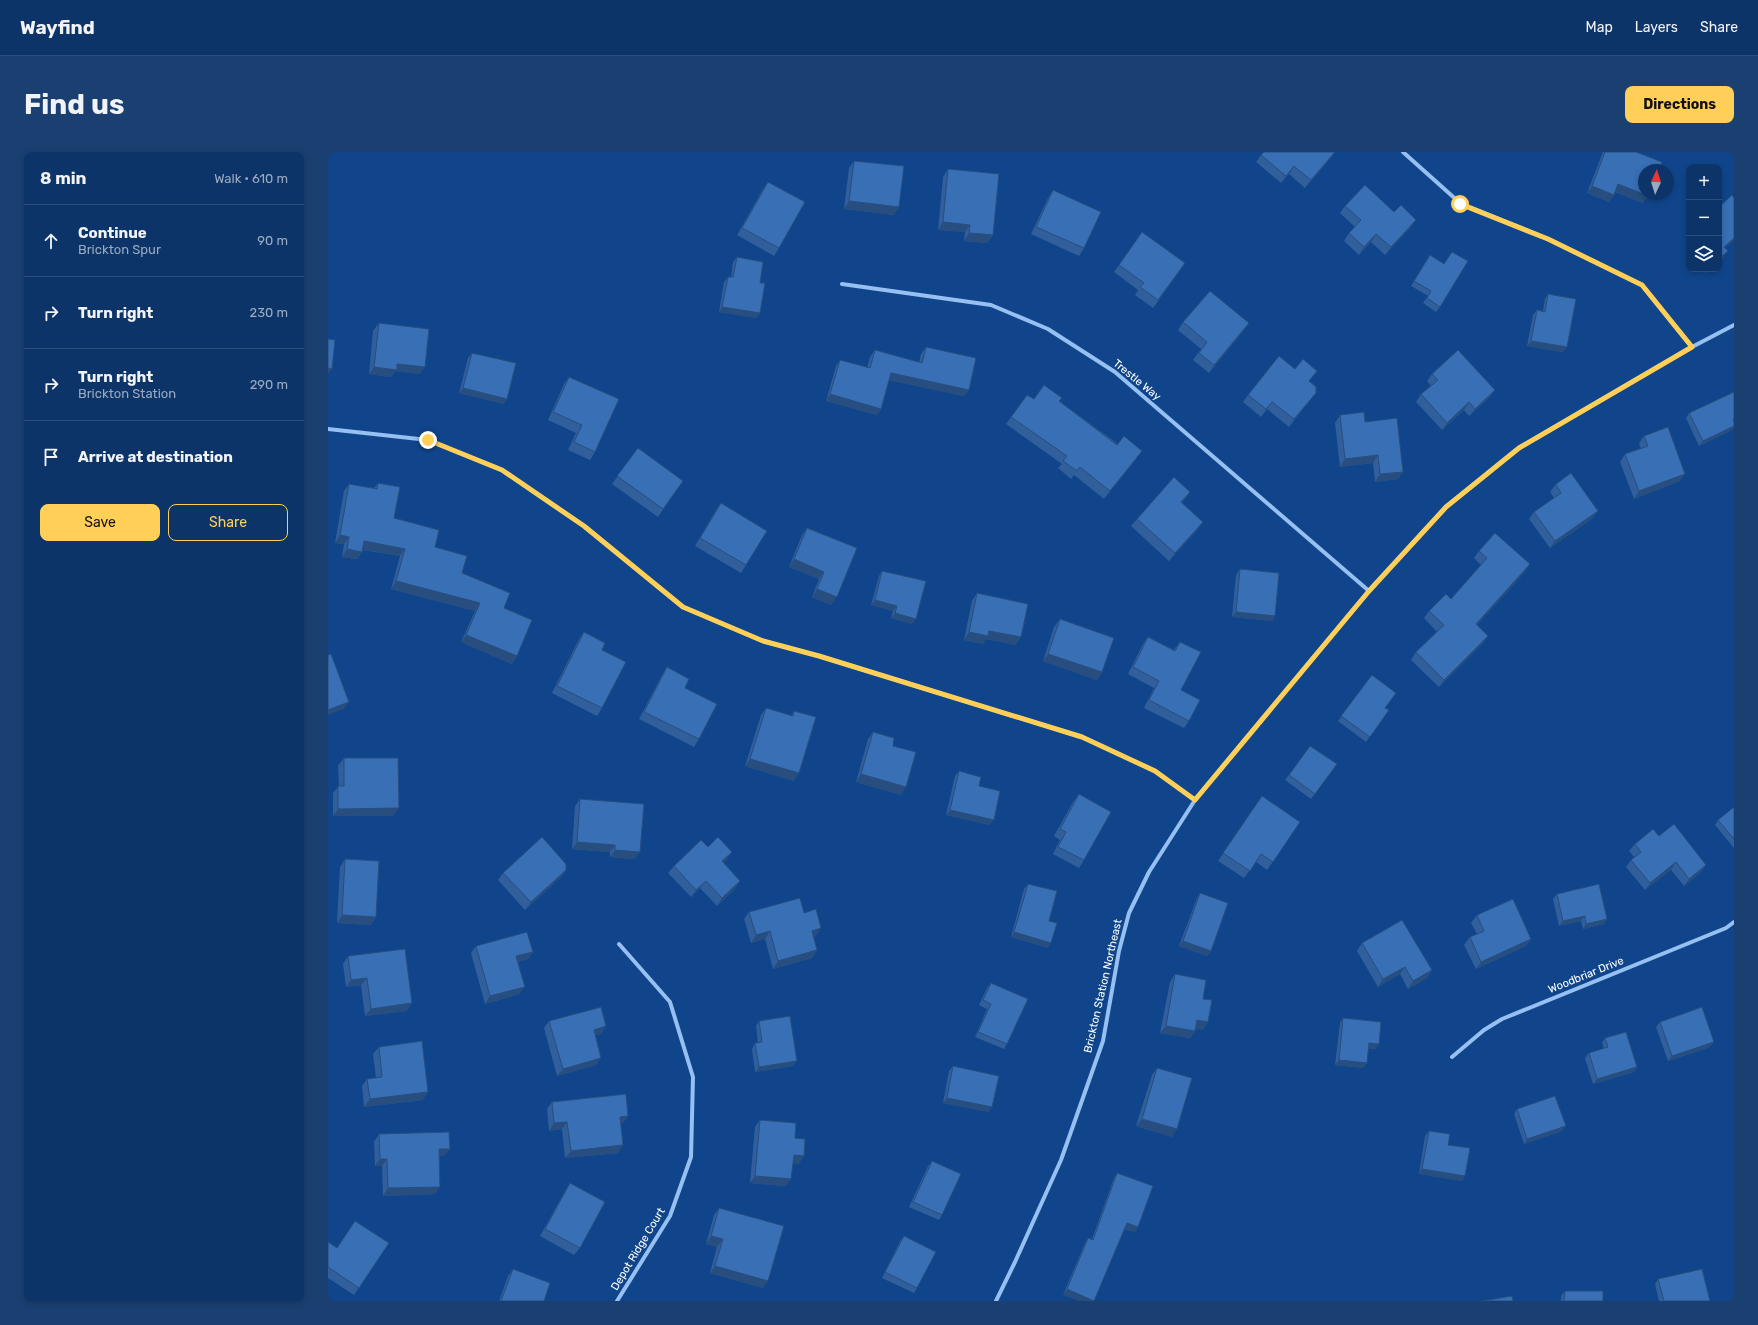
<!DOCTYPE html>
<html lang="en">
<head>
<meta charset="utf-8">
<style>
  :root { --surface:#0c3468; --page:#1a3f71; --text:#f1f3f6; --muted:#9aaac0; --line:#2c4f7c; --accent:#ffcf57 }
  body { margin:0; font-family:Rubik,sans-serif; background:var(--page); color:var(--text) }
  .controls { position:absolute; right:12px; top:12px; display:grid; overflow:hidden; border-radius:8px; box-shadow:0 2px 6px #0003 }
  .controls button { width:36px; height:36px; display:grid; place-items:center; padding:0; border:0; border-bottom:1px solid var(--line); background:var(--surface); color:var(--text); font:20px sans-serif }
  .compass { position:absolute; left:1310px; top:12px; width:36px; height:36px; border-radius:50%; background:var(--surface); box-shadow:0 2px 6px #0003; rotate:4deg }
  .stop { position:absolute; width:12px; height:12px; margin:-9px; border:3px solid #ffcf57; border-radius:50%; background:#fff }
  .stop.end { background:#ffcf57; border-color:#fff; box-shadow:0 1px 4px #0008 }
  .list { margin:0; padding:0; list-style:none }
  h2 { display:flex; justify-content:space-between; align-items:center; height:52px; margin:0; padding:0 16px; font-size:17px }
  h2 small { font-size:13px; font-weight:400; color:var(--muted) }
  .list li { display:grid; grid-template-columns:26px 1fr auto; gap:12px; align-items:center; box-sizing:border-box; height:72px; padding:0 16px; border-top:1px solid var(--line) }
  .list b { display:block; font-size:15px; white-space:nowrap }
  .list p { margin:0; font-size:13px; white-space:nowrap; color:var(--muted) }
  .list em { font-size:13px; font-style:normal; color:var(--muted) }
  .actions { display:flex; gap:8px; padding:12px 16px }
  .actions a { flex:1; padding:9px 0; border:1px solid var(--accent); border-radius:8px; text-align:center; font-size:14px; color:var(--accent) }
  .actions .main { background:var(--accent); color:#111 }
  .icon { flex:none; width:22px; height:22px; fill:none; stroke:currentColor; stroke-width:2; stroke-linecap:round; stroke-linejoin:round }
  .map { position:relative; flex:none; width:1406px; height:1149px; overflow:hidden; border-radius:8px }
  header { display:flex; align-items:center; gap:24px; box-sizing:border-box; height:56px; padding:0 20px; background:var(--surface); border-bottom:1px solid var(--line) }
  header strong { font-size:19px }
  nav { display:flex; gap:22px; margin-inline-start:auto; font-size:14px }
  .intro { display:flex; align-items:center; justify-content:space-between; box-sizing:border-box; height:96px; padding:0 24px }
  h1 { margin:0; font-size:28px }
  .button { padding:10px 18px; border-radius:8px; background:var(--accent); color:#111; font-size:14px; font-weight:700 }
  main { display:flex; gap:24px; padding:0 24px }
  aside { flex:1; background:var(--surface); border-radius:8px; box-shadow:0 2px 6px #0003 }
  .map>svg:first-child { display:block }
</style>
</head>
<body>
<header>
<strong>Wayfind</strong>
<nav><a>Map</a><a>Layers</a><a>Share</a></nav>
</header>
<div class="intro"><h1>Find us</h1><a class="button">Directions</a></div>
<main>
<aside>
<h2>8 min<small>Walk · 610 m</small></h2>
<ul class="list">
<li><svg class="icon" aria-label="ahead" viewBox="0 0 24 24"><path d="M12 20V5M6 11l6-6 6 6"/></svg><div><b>Continue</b><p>Brickton Spur</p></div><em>90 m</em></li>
<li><svg class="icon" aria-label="right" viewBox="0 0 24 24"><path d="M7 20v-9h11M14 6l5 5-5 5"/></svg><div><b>Turn right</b></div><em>230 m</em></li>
<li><svg class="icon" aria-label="right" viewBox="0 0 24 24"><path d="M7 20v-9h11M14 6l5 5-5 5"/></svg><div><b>Turn right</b><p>Brickton Station</p></div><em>290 m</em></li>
<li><svg class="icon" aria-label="arrive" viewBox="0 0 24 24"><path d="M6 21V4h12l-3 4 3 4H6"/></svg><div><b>Arrive at destination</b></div></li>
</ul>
<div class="actions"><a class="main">Save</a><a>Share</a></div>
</aside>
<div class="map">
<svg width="1406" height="1149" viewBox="0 0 1406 1149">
  <rect width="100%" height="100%" fill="#10458b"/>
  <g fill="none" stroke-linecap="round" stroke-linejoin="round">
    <path stroke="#96bff2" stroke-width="4" d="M1075 0 1132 51 1220 87 1314 133 1364 195
      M514 132 663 153 720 177 787 220 1041 439
      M0 277 100 288 174 318 256 374 355 455 435 489 491 504 754 585 827 619 867 648
      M1124 905 1156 878 1174 867 1398 776 1406 770
      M289 1149 342 1064 363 1005 365 925 342 850 291 792
      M668 1149 687 1110 733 1008 775 889 791 799 801 761 821 720 867 648 1041 439 1118 355 1191 296 1364 195 1406 173"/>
  </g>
  <path fill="#305f9c" d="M1007 0 1002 7 977 36 961 22 953 31 928 10 933 3Z
    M1275 0H1308L1315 51 1287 40 1286 43 1281 50 1259 41Z
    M526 9 566 63 516 57 521 16Z
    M620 17 665 83 659 91 636 89 637 80 610 78 615 25Z
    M440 30 451 96 446 104 409 83 435 37Z
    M725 38 756 96 751 104 703 82 720 46Z
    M1017 54 1083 75 1057 103 1043 90 1031 103 1016 89 1021 81 1027 75 1012 61Z
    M814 80 857 111 825 156 807 143 810 138 786 120Z
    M1361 95V103L1358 100Z
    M1102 103 1116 112 1112 155 1108 160 1095 151 1100 144 1083 134Z
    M409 105 432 161 428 166 391 160 396 130 400 125H403L405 110Z
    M1374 117H1383L1378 121Z
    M1220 142 1235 200 1199 194 1205 163 1209 158 1215 159 1217 147Z
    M855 170 921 171 916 178 881 221 865 208 873 197 850 178Z
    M51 171 92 222 67 219 63 225 41 222 45 179Z
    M598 195 641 238 636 244 561 228 553 257 549 263 498 249 508 214 512 208 539 216 542 205 547 198 591 210 593 202Z
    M144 201 176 252 131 241 140 206Z
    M1104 222 1167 238 1162 245 1141 264 1136 258 1114 278 1088 250 1093 242 1103 234 1099 229Z
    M241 225 267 300 262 308 240 298 248 281 220 268 236 232Z
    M981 230 982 248 961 275 939 257 933 265 915 250 920 243Z
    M1406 240V275L1404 278 1371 294 1358 266 1361 261Z
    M699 243 706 247 731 249 809 306 776 347 746 323 743 327 730 316 734 312 678 272Z
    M1012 263 1037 270 1070 327 1047 330 1045 311 1012 315 1007 271Z
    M1316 284 1352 329 1306 347 1292 310 1297 302 1313 297 1311 291Z
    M310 296 355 329 330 365 284 332Z
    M50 331 66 366 107 395 134 421 176 456 189 504 184 512 133 490 147 459 63 437 72 404 35 398 34 400 29 407 14 405 16 392 7 391 16 339 21 332 46 336Z
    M1228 332 1270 359 1265 366 1222 396 1201 367 1206 360 1226 346 1222 340Z
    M862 340 854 351 870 377 841 409 803 374 809 367Z
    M393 351 418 413 413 421 367 394 388 358Z
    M479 376 529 396 503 453 484 445 491 427 461 415 474 383Z
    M1151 399 1197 420 1149 473 1160 484 1155 491 1111 535 1083 508 1088 500 1109 480 1096 466 1101 459 1123 447 1153 413 1146 406Z
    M912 417 947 464 944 469 904 465 908 423Z
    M554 419 584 472 563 466 565 459 543 453 551 424Z
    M649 441 688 493 658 487 655 492 636 488 644 449Z
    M732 467 774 520 769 528 715 509 726 475Z
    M256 480 274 498V556L269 564 224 541 251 487Z
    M820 485 846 498 852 490 853 538 861 569 856 576 816 556 826 536 800 522 815 492Z
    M339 515 357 536 371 587 366 595 311 567 334 523Z
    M1044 523 1057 556 1061 558 1038 590 1010 569Z
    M438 556 463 564 466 559V629L417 614 433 563Z
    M545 580 565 594 573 643 528 630 540 587Z
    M982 594 1009 612 983 647 957 628Z
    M16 606 65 664H5V641L11 634 10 614Z
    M631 619 651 634 662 673 618 663 627 624Z
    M751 642 756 708 751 716 725 702 732 688 726 684 745 650Z
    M934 644 972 670 939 718 928 710 916 726 890 709Z
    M252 647 307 707 282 705V700L244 697 247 654Z
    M1406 655V696L1387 673 1390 668Z
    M1331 684 1378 713 1373 720 1356 734 1343 718 1317 738 1298 715 1303 708 1306 705 1301 699 1307 692Z
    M380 695 404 700 399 707 395 711 407 737 389 754 372 736 363 745 340 721 346 714Z
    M17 707 48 765 43 773 9 771 12 715Z
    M238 718 233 725 197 758 170 728 175 721Z
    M700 732 721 769 720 796 683 785 696 737Z
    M872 741 883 799 879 804 851 794 869 746Z
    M1229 742 1279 767 1276 772 1255 777 1253 769 1231 774 1225 747Z
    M421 760 476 761 488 784 485 785 489 798 484 806 445 817 437 787 423 791 416 767Z
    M1149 763 1203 787 1198 794 1148 817 1136 793 1142 785 1149 782 1143 771Z
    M1034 791 1104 818 1099 826 1080 837 1072 822 1050 835 1029 799Z
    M148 794 205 800 200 807 190 810 191 842 157 852 143 801Z
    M20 804 79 859 37 864 33 833 18 835 15 812Z
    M847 822 875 847V878L868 876 867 879 862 886 832 881 842 830Z
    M663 831 679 892 676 897 647 885 659 857 651 853 659 836Z
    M1015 866 1051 892 1047 897 1040 896 1035 916 1007 913 1012 871Z
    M221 869 273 882 267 883 268 913 229 924 216 876Z
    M431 869 465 914 427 920 424 897 427 891H430L428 874Z
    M1332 870 1382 895 1340 909 1328 875Z
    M1277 886 1309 915 1306 920 1265 932 1257 906 1261 901 1276 897 1274 891Z
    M51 895 95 948 36 955 34 934 39 927 48 926 45 902Z
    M625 914 661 960 615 951 621 919Z
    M829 916 844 985 808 974 824 923Z
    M224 950 300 964 295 971H293L290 1001 237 1006 234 977 221 979 219 957Z
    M1189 957 1234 979 1196 992 1186 962Z
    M432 968 471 1012 465 1011 458 1034 422 1031 427 975Z
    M1101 979 1120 993 1137 1024 1134 1029 1091 1022 1097 984Z
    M51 982 116 1004H112L107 1042 55 1044 54 1014H47L46 990Z
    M604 1009 614 1063 611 1068 581 1055 600 1014Z
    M789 1021 807 1080 797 1077 735 1143 757 1091 760 1086 764 1087 786 1026Z
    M242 1031 252 1096 246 1103 212 1084 237 1039Z
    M391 1056 435 1136 382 1121 389 1095 378 1092 386 1063Z
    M576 1084 589 1136 586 1141 554 1126 572 1089Z
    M0 1090 9 1096 61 1091 26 1143 0 1126Z
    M185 1117 216 1149H171L180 1124Z
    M1330 1127 1382 1149H1331L1327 1132Z
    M1237 1139 1275 1149H1233V1144Z"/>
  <path fill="#274e7f" d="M1007 0 1002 7 977 36 983 28Z
    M966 14 961 22 953 31 958 24Z
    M1290 32 1320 44 1315 51 1285 39Z
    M1264 34 1286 43 1281 50 1259 41Z
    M521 49 571 55 566 63 516 57Z
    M1088 68 1083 75 1057 103 1063 95Z
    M615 70 642 73 637 80 610 78Z
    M641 81 665 83 659 91 636 89Z
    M1048 82 1043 90 1031 103 1036 95Z
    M1406 86V88L1391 102 1396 95Z
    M1400 99 1395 106 1391 110V107Z
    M394 155 432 161 428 166 391 160Z
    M921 171 916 178 881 221 886 213Z
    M1203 189 1239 195 1235 200 1199 194Z
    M69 212 97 215 92 222 67 219 63 225 41 222 46 215Z
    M0 216 4 217 0 222Z
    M563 221 641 238 636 244 559 228Z
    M135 236 179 247 176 252 131 241Z
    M1167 238 1162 245 1141 264 1147 257Z
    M988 241 982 248 961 275 966 267Z
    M502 242 553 257 549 263 498 249Z
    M1141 250 1136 258 1114 278 1119 271Z
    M1406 274V275L1404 278 1371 294 1375 289Z
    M814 299 809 306 776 347 782 339Z
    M1050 303 1045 311 1012 315 1017 307Z
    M1075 320 1070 327 1047 330 1052 322Z
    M1357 322 1352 329 1306 347 1311 339Z
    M862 340 857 347 848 357 853 350Z
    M1270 359 1265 366 1222 396 1227 389Z
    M875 370 870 377 841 409 847 401Z
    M12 383 21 385 16 392 7 391Z
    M36 389 77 397 72 404 31 397Z
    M19 397 34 400 29 407 14 405Z
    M466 407 496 420 491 427 461 415Z
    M1202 412 1197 420 1143 480 1148 472Z
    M68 429 152 451 147 459 63 437Z
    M489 437 509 445 503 453 484 445Z
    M547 448 569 454 565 459 543 453Z
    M908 460 947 464 944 469 904 465Z
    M567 461 588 467 584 472 563 466Z
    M661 479 693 485 688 493 658 487 655 492 636 488 641 480Z
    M138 483 189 504 184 512 133 490Z
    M1160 484 1155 491 1111 535 1116 528Z
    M720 502 774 520 769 528 715 509Z
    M21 550 16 557 0 563V558Z
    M422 607 471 621 466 629 417 614Z
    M533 622 578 635 573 643 528 630Z
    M71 656 65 664H5L10 657Z
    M622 658 666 668 662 673 618 663Z
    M249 690 287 693 282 700 244 697Z
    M287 698 312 700 307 707 282 705Z
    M404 700 399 707 389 717 394 709Z
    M1348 710 1343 718 1317 738 1322 731Z
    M1378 713 1373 720 1356 734 1361 727Z
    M238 718 233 725 197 758 203 750Z
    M378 729 372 736 363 745 368 738Z
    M412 729 407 737 389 754 394 746Z
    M14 763 48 765 43 773 9 771Z
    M1257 764 1253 769 1231 774 1235 769Z
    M1279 767 1276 772 1255 777 1258 772Z
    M493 776 488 784 478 787 484 779Z
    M442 779 437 787 423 791 428 783Z
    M686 780 723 791 720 796 683 785Z
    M1203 787 1198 794 1148 817 1153 810Z
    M855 789 883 799 879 804 851 794Z
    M489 798 484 806 445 817 450 809Z
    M205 800 200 807 183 812 188 804Z
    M1077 815 1072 822 1050 835 1055 827Z
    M1104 818 1099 826 1080 837 1085 829Z
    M39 826 33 833 18 835 23 828Z
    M197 835 191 842 157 852 162 844Z
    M84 851 79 859 37 864 43 857Z
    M869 868 880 870 875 878 864 876Z
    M278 874 273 882 260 885 266 878Z
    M838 874 867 879 862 886 832 881Z
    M1386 890 1382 895 1340 909 1344 904Z
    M1041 891 1051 892 1047 897 1037 896Z
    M273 906 268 913 229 924 235 917Z
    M1011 908 1039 911 1035 916 1007 913Z
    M469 909 465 914 427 920 431 915Z
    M1309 915 1306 920 1265 932 1269 927Z
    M100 940 95 948 36 955 42 947Z
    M619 946 664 955 661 960 615 951Z
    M300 964 295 971 287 972 292 965Z
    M814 967 849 977 844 985 808 974Z
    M239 970 234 977 221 979 226 971Z
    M1238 974 1234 979 1196 992 1199 987Z
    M295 993 290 1001 237 1006 243 999Z
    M111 997H122L116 1004H106Z
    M466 1003 476 1004 471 1012 460 1011Z
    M52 1007H59L54 1014H47Z
    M1094 1017 1137 1024 1134 1029 1091 1022Z
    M427 1024 463 1027 458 1034 422 1031Z
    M112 1035 107 1042 55 1044 60 1036Z
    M799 1071 810 1075 807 1080 796 1076Z
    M383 1084 395 1087 389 1095 378 1092Z
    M387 1114 440 1129 435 1136 382 1121Z
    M739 1137 766 1149H751L735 1143Z"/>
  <path fill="#386fb5" stroke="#274e7f" d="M936 0H1007L983 28 966 14 958 24 933 3Z
    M1277 0H1308L1334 10 1331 18H1316V42H1321L1320 44 1290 32 1286 43 1264 34Z
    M526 9 576 14 571 55 521 49Z
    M620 17 671 22 665 83 641 81 642 73 615 70Z
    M440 30 477 50 451 96 414 76Z
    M1037 33 1066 60 1073 53 1088 68 1063 95 1048 82 1036 95 1021 81 1033 68 1017 54Z
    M725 38 773 60 756 96 708 75Z
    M1404 43 1406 46V86L1396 95 1400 99 1391 107V55Z
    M814 80 857 111 830 148 812 135 816 131 791 113Z
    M1124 100 1140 109 1112 155 1099 146 1103 139 1086 129 1102 103 1116 112Z
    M409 105 435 110 432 131H437L432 161 394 155 400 125H405Z
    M882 139 921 171 886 213 871 201 879 190 855 170Z
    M1220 142 1248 147 1239 195 1203 189 1209 158 1217 160Z
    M51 171 101 177 97 215 69 212V218L46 215Z
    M0 187 7 188 4 217 0 216Z
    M598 195 648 206 641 238 563 221 553 257 502 242 512 208 542 216 547 198 594 211Z
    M1130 198 1167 238 1147 257 1141 250 1119 271 1093 242 1110 228 1104 222Z
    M144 201 188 211 179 247 135 236Z
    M951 204 967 217 975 207 989 219 981 229 988 235V241L966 267 944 250 938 257 920 243Z
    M241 225 291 247 267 300 246 290 254 273 225 260Z
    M716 233 734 246 731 249 789 293 796 284 814 299 782 339 752 315 749 319 735 309 739 304 683 265 699 243 706 247Z
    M1406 240V266L1405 267 1406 270V274L1375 289 1361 261Z
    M1036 260 1037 270 1069 266 1075 320 1052 322 1050 303 1017 307 1012 263Z
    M1340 275 1357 322 1311 339 1297 302 1320 294 1316 284Z
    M310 296 355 329 335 357 289 324Z
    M1243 321 1270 359 1227 389 1206 360 1233 341 1228 332Z
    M846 325 862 340 853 350 875 370 847 401 809 367Z
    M50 331 72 335 66 366 111 378 107 395 139 404 134 421 182 441 176 456 204 468 189 504 138 483 152 451 68 429 77 397 36 389 34 400 19 397 21 385 12 383 21 332 49 337Z
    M393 351 439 379 418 413 372 386Z
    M479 376 529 396 509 445 489 437 496 420 466 407Z
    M1167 381 1202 412 1148 472 1160 484 1116 528 1088 500 1116 473 1101 459 1118 442 1123 447 1159 406 1151 399Z
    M912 417 951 421 947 464 908 460Z
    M554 419 598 429 588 467 567 461 569 454 547 448Z
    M649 441 700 452 693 485 661 479 660 484 641 480Z
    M732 467 786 486 774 520 720 502Z
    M256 480 277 491 274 498 298 510 274 556 229 534Z
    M820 485 847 499 852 490 873 500 853 538 872 548 861 569 821 548 831 529 805 515Z
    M3 502 21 550 0 558V503Z
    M339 515 361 527 357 536 389 552 371 587 316 560Z
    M1044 523 1068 541 1057 556 1061 558 1042 585 1013 564Z
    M438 556 465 564 466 559 488 565 471 621 422 607Z
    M545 580 566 586 565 594 588 600 578 635 533 622Z
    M982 594 1009 612 987 642 961 623Z
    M16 606H70L71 656 10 657V634H16Z
    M631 619 653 625 651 634 672 639 666 668 622 658Z
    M751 642 783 660 756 708 730 695 738 680 732 677Z
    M934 644 972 670 945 710 933 702 922 719 895 701Z
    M252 647 316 652 312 700 287 698V693L249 690Z
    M1406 655V687L1390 668Z
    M1346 672 1378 713 1361 727 1348 710 1322 731 1303 708 1313 700 1307 692 1325 677 1331 684Z
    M214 685 238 712V718L203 750 175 721Z
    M390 685 404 700 394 709 412 729 394 746 378 729 368 738 346 714 373 688 380 695Z
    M17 707 51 709 48 765 14 763Z
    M700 732 729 739 721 769 729 771 723 791 686 780Z
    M1271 732 1279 767 1258 772 1257 764 1235 769 1229 742Z
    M872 741 900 751 883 799 855 789Z
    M472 746 476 761 488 757 493 776 484 779 489 798 450 809 442 779 428 783 421 760Z
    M1185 747 1203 787 1153 810 1142 785 1156 779 1149 763Z
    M1074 768 1104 818 1085 829 1077 815 1055 827 1034 791Z
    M199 780 205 800 188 804 197 835 162 844 148 794Z
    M77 797 84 851 43 857 39 826 23 828 20 804Z
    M847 822 878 828 875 847 884 848 880 870 869 868 867 879 838 874Z
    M663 831 700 847 679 892 650 880 663 852 655 848Z
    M273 855 278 874 266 878 273 906 235 917 221 869Z
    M1374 855 1386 890 1344 904 1332 870Z
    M462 864 469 909 431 915 427 891 434 890 431 869Z
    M1015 866 1053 870 1051 892 1041 891 1039 911 1011 908Z
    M1298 880 1309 915 1269 927 1261 901 1280 895 1277 886Z
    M94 889 100 940 42 947 39 927 54 925 51 895Z
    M625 914 671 924 664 955 619 946Z
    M829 916 864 926 849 977 814 967Z
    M298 942 300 964 292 965 295 993 243 999 239 970 226 971 224 950Z
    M1227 944 1238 974 1199 987 1189 957Z
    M432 968 468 971 467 986 477 987 476 1004 466 1003 463 1027 427 1024Z
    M1101 979 1122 982 1120 993 1142 996 1137 1024 1094 1017Z
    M121 980 122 997H111L112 1035 60 1036 59 1007H52L51 982Z
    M604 1009 633 1022 614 1063 585 1050Z
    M789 1021 825 1034 810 1075 799 1071 766 1149 739 1137 760 1086 765 1088Z
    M242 1031 277 1050 252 1096 217 1077Z
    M391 1056 456 1074 440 1129 387 1114 395 1087 383 1084Z
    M27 1069 61 1091 31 1136 0 1115V1090L9 1096Z
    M576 1084 608 1100 589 1136 557 1120Z
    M185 1117 222 1131 216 1149H173Z
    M1374 1117 1382 1149H1336L1330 1127Z
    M1237 1139H1275V1149H1236Z
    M1184 1144 1185 1149H1154Z"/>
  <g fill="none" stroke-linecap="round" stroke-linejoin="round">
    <path stroke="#ffcf57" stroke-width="5" d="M100 288 174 318 256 374 355 455 435 489 491 504 754 585 827 619 867 648 1041 439 1118 355 1191 296 1364 195 1314 133 1220 87 1132 52"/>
  </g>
  <g text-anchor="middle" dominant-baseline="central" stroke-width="3" stroke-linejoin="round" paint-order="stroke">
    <g font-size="11" fill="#fff" stroke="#10458b">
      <text transform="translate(809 228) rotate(39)">Trestle Way</text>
      <text transform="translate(1258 823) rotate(-22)">Woodbriar Drive</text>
      <text transform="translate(775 834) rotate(-77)">Brickton Station Northeast</text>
      <text transform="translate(310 1097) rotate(-59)">Depot Ridge Court</text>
    </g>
  </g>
</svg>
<div class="controls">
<button>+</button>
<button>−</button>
<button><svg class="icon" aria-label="layers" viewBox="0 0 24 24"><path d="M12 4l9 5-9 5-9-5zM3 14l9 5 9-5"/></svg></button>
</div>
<svg class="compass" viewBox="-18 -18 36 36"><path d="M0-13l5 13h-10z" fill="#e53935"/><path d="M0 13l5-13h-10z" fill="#9aaac0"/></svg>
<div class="stop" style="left:1132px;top:52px"></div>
<div class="stop end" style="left:100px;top:288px"></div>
</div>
</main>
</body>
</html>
